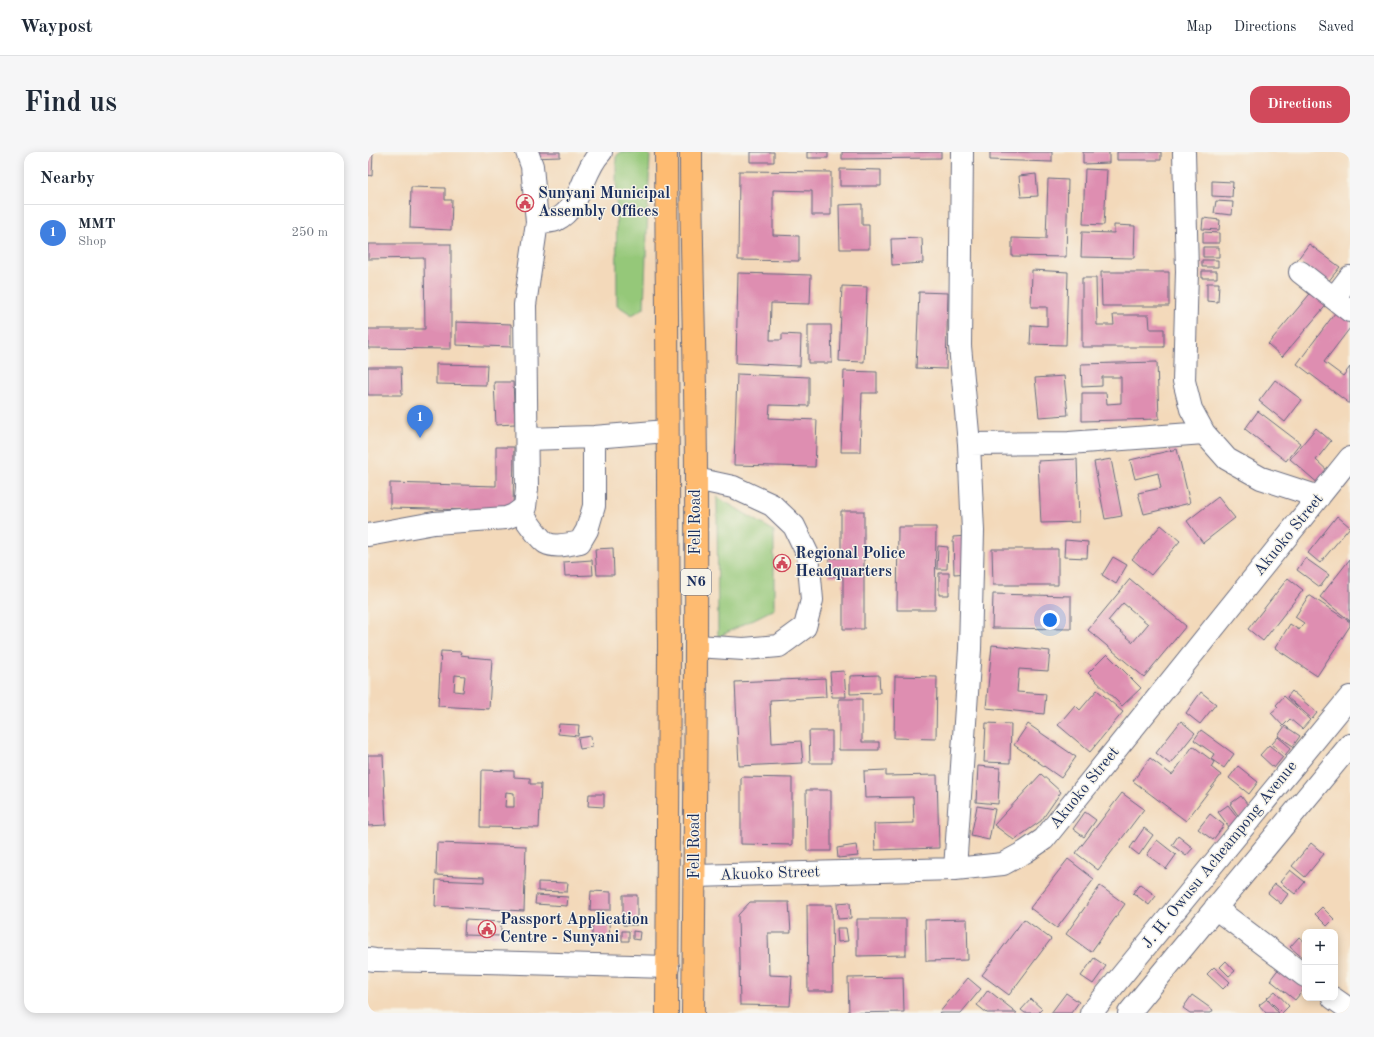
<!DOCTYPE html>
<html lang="en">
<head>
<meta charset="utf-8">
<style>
  :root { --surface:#fff; --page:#f6f6f7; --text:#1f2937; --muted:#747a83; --line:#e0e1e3; --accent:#d1495b }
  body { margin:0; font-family:"Old Standard TT",serif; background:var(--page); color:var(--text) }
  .controls { position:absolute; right:12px; bottom:12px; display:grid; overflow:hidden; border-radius:8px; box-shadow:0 2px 10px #0003 }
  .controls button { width:36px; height:36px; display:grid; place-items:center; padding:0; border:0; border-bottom:1px solid var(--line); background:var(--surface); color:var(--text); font:20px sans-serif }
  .you { position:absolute; left:682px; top:468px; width:14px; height:14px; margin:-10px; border:3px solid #fff; border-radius:50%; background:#1a73e8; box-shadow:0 0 0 6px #1a73e833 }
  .badge { display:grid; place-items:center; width:26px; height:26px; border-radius:50%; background:var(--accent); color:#fff; font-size:13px; font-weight:700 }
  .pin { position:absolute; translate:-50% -33px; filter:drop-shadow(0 1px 2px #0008) }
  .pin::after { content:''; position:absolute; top:21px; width:14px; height:12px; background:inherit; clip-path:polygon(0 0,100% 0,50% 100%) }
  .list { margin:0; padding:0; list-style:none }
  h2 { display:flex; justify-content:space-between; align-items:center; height:52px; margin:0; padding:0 16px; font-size:17px }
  h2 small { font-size:13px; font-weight:400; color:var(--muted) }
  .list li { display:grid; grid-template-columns:26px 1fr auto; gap:12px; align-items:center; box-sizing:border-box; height:56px; padding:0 16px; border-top:1px solid var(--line) }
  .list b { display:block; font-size:15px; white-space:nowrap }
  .list p { margin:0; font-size:13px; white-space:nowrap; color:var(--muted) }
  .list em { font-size:13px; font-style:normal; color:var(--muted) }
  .map { position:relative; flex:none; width:982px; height:861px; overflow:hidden; border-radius:12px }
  header { display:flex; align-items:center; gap:24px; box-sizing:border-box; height:56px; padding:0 20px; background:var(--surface); border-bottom:1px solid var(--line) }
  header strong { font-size:19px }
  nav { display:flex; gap:22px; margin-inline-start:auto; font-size:14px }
  .intro { display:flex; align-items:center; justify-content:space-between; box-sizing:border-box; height:96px; padding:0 24px }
  h1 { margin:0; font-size:28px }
  .button { padding:10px 18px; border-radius:12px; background:var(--accent); color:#fff; font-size:14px; font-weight:700 }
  main { display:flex; gap:24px; padding:0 24px }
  aside { flex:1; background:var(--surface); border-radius:12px; box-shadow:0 2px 10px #0003 }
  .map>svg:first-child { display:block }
</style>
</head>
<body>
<header>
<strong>Waypost</strong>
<nav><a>Map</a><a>Directions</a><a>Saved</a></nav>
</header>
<div class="intro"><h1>Find us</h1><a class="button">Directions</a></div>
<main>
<aside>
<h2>Nearby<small></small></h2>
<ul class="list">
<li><span class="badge" style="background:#3f7fe0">1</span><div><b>MMT</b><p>Shop</p></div><em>250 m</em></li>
</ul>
</aside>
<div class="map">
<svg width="982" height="861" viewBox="0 0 982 861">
  <rect width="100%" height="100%" fill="#f7f3e8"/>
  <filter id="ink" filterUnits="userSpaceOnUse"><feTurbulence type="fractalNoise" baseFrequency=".025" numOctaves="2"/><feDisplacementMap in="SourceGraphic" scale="8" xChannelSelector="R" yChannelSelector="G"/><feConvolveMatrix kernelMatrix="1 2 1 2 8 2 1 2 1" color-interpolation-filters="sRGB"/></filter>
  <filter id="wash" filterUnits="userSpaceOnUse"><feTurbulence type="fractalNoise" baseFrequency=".012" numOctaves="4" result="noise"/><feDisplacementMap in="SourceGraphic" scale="16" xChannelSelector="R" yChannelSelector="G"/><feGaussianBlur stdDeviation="0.9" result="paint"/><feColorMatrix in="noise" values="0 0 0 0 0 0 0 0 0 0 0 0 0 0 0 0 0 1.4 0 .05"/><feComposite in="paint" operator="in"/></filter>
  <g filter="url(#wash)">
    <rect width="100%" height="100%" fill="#f3d9ba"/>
    <path fill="#95c879" stroke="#587c6c" d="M252 0H279L282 3 276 156 264 163 249 153 248 5Z
      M349 345 406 379V457L350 485Z"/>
    <g id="blocks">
      <path fill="#de8eb1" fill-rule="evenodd" d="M0 0H5L4 24 0 23Z
        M164 0H192V5L164 6Z
        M382 0H406V10H382Z
        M439 0H460V6H439Z
        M474 0H573V6L474 7Z
        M622 0H684V10L622 8Z
        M715 0H741V11L715 12Z
        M749 0H793V8H749Z
        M472 17 513 18V34H472Z
        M717 17 739 18 736 73 715 72Z
        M371 19 463 20V63H444V39L405 38V83L431 84V109L370 108Z
        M668 22 670 44 653 45 651 24Z
        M680 27 700 28 698 105 644 104V86L678 87Z
        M844 29 865 30 864 45 844 44Z
        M43 35 77 36V48H84L83 78 42 76Z
        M848 49 865 50 864 63 846 61Z
        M494 52V73H501V97H472L471 53Z
        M835 66 852 68 851 78 834 77Z
        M746 73 767 74 766 106 713 105 714 80 746 81Z
        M835 80 851 81V91H835Z
        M554 86 555 111 524 113 523 87Z
        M0 92H83V197L0 196V177H57L56 106 0 107Z
        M941 92 972 115 959 131 929 108Z
        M835 95H851V105H835Z
        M834 108H850V115H834Z
        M664 118 700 120 698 193 662 192 663 173 679 174V155H663Z
        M834 119H849V126H834Z
        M733 120H801V154H734Z
        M370 121 443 123 442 152 403 151 402 188H414V182L433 183 432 214 368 211Z
        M714 126H728L729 173H746L745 163H781L782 177H796V195H714Z
        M839 131H851L850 150 839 149Z
        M474 134 499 135 496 210 471 209Z
        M946 137 961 150 914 205 900 192Z
        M551 140 580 141 578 217 548 216Z
        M970 157 982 167V176L956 210 975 224 982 215V252L929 212Z
        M88 170 143 172V195L88 193Z
        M440 173H463L464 211H440Z
        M789 210 791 267 714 269V241H738L739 252 753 251V225H734V234L714 235 713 212Z
        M68 212 119 213 118 233 68 232Z
        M0 215H33L34 243H0Z
        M476 219 509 220V241H494L492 300H473Z
        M369 222 441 225V254L402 253 401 266 449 268 447 315 366 313Z
        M696 224 700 263 671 265 667 226Z
        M907 228 934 248 917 270 891 249Z
        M126 230H145L147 272 128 273Z
        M890 259 932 291 918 309 877 277Z
        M948 276 963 289 948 308 962 321 952 333 922 307Z
        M128 295H146L145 359 22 356V331L128 334Z
        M809 297 822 351 776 362 770 341 793 336 790 321 767 327 762 308Z
        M709 307 711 370 673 371 670 309Z
        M743 307 754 364 737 367 726 310Z
        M850 345 867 366 835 391 819 369Z
        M473 359H496V477H475V424H461V406H473Z
        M969 364 982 375 952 411 940 401Z
        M793 373 812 389 783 423 764 407Z
        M530 375H568L567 458H529Z
        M599 384 601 421 586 422 585 385Z
        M697 388 720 390 719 406 696 405Z
        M570 394 580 395 579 417H569Z
        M245 396 246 423H229L227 397Z
        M624 397H690V433H625Z
        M745 405 759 413 748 432 734 423Z
        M937 406 961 423 952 435 929 418Z
        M982 407V469L952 445Z
        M224 408 225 423 197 424 196 410Z
        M571 421H581V443H571Z
        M920 426 935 438 895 489 880 477Z
        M762 427 818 474 776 525 720 478ZM755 451 780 472 765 490 740 469Z
        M625 442 703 444V477L624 476Z
        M941 443 982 470V474L949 524 907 496 922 472 931 478 936 471 927 465Z
        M624 493 682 499 680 519 651 517 649 540 678 542 676 562 618 556Z
        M73 499 93 500 92 503 101 504 100 505 124 507 121 557 70 554ZM87 523 97 524 95 540 86 539Z
        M739 502 773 536 754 554 720 521Z
        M476 519 478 545H464L462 520Z
        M511 523 512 541 482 542V524Z
        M527 524 569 525 568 587 526 586Z
        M457 526 458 545 402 548 404 591 433 589 435 611 371 614 367 530Z
        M729 538 755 560 722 600 690 573 707 553 712 558Z
        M924 539 949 561 944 567 919 545Z
        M833 540 848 552 832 572 818 561Z
        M916 544 942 568 934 577 922 567 915 574 903 561 910 555 908 553Z
        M471 547H494V590H511V598H471Z
        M813 569 827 581 802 612 788 601Z
        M618 571 643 572 642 611 616 610Z
        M191 572 211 573 210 584 190 582Z
        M660 572 708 605 693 626 646 593Z
        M917 574 932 584 925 594 910 584Z
        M833 578 866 602 856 616 843 607 846 602 826 588Z
        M441 579H464V611H442Z
        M223 584 224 595 212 597 210 586Z
        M910 585 923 596 917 603 904 592Z
        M901 593 915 605 906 616 892 603Z
        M825 594 846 610 843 615 853 623 818 669 765 629 782 606 804 623Z
        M0 603H15L18 673 0 674Z
        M610 614 632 616 630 652 608 650Z
        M870 614 890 630 881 642 861 626Z
        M114 618 146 619V625L162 626V632H173L171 676 113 675ZM138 640 146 641V655H137Z
        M518 618V624L569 623 571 696 507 698 506 672 546 671 545 645 497 646 496 619Z
        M673 622 693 640 673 669 646 688 626 673Z
        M373 625 424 626V693L373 692Z
        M438 638H463V699H439Z
        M754 641 776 657 730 718 708 701Z
        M221 642H236V655L220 654Z
        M873 644 883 657 872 666 862 652Z
        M860 653 874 671 864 679 850 660Z
        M609 654 627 657 621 688 603 684Z
        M717 660 728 668 716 685 705 677Z
        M842 662 856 673 845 688 830 677Z
        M776 676 785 683 771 703 762 696Z
        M810 684 825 696 818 704 804 693Z
        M789 688 808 703 798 717 779 703Z
        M69 691 158 694 156 759 67 754 68 728 116 730V725L68 723Z
        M943 691 956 702 937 725 924 714Z
        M488 693 490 704 470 706 469 696Z
        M700 707 726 727 689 776 662 756Z
        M922 718 937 730 927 742 912 730Z
        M170 730 200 731 199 740 170 739Z
        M772 732 788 744 781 753 765 741Z
        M907 732 920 742 913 752 900 741Z
        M732 734 757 752 723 800 698 782Z
        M223 739 243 740V758H222Z
        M168 743 200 745 199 754 167 752Z
        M255 743H269V773H255Z
        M382 750H421L423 781H400L401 823 424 824 422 854 372 853 370 763Z
        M482 750 483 766 470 767 469 751Z
        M439 753H464L465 839H440Z
        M954 755 966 767 959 774 947 762Z
        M489 767H538V803L489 804Z
        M599 767 600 808 558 809 557 768Z
        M656 767 683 787 641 843 614 823Z
        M97 768 133 770V784L96 783Z
        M241 771 242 786 224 787V772Z
        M469 776H478L480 789 470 790Z
        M254 779H261V789H254Z
        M265 779 272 780 271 788 265 787Z
        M931 785 937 790V808L922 795Z
        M726 806 738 814 725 832 713 824Z
        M858 809 867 819 861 824 852 815Z
        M846 815 862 830 855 837 839 822Z
        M912 815 937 836 927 848 902 828Z
        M535 825 536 860 481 861 480 826Z
        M600 826 613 837 593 861H571Z
        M620 838 649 861H619L609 853Z
        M907 839 921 854 914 861 899 846Z
        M698 841 711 850 703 861H683Z
        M824 843 845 858 843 861H822L815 856Z
        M663 847 674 857 670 861H657L653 858Z
        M899 847 911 861H898L891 853Z"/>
    </g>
  </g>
  <g filter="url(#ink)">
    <use href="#blocks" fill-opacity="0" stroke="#676a7e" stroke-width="1"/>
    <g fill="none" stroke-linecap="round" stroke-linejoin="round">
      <defs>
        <path id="minor" d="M816 0 819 119 816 229 823 257 836 281 859 307 893 326 951 345
          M169 70C175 70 183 70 188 68 214 55 214 19 233 0
          M932 120 982 159
          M966 146 982 125
          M159 287 226 285 299 279
          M601 292 701 291 836 281
          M152 359C158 367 170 386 178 391 187 396 203 392 212 390L219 378 226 354V285
          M0 383 66 371 138 366 146 363 157 355 159 337 157 153 169 70 164 14 159 0
          M328 494 376 497 411 494 437 475 444 448 440 403 426 374 404 353 365 335 328 327
          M587 717 602 497 605 379 601 292 592 194 594 0
          M327 724 587 717 635 712 657 700 676 687 982 306
          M847 756 937 824
          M0 807 7 808 115 810 300 815
          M965 846 982 858
          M723 861 982 545
          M761 861 982 593"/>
        <path id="major" d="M298 0 301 495 299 861
          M323 0C323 110 328 219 328 329 329 506 327 684 325 861"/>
      </defs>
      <use href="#minor" stroke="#676a7e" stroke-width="24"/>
      <use href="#major" stroke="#676a7e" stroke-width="24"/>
      <use href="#minor" stroke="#fff" stroke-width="22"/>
      <use href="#major" stroke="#febb71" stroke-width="22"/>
    </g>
  </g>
  <defs>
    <symbol id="civic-ring" viewBox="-11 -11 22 22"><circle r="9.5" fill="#f7f3e8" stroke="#d1495b" stroke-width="1.5"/><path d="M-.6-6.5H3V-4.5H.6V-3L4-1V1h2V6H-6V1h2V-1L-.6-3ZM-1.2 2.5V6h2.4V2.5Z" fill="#d1495b"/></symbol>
  </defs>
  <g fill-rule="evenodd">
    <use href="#civic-ring" x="147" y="41" width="20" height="20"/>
    <use href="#civic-ring" x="404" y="401" width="20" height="20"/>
    <use href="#civic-ring" x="109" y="767" width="20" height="20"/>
  </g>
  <g text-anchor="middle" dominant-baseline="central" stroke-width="3" stroke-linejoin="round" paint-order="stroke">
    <rect fill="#f7f3e8" stroke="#5d6a87" stroke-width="1" x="313" y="417" width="30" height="26" rx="3"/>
    <g font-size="15" font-weight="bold" fill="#1b2f5e">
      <text x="328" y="430">N6</text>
    </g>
    <g font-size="16" font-weight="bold" fill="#1b2f5e" stroke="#f7f3e8" text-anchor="start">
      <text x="170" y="42">Sunyani Municipal<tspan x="170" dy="18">Assembly Offices</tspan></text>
      <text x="427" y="402">Regional Police<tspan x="427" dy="18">Headquarters</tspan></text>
      <text x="132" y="768">Passport Application<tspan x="132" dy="18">Centre - Sunyani</tspan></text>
    </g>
    <g font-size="16" fill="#1b2f5e" stroke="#f7f3e8">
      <text transform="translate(328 370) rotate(-90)">Fell Road</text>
      <text transform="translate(921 383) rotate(-51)">Akuoko Street</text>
      <text transform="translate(717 636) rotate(-51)">Akuoko Street</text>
      <text transform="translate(327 694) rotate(-90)">Fell Road</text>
      <text transform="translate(852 703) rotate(-51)">J. H. Owusu Acheampong Avenue</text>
      <text transform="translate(402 722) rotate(-2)">Akuoko Street</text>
    </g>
  </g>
</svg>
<div class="controls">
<button>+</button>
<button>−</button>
</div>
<div class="you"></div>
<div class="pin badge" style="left:52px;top:286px;background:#3f7fe0">1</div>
</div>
</main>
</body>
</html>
